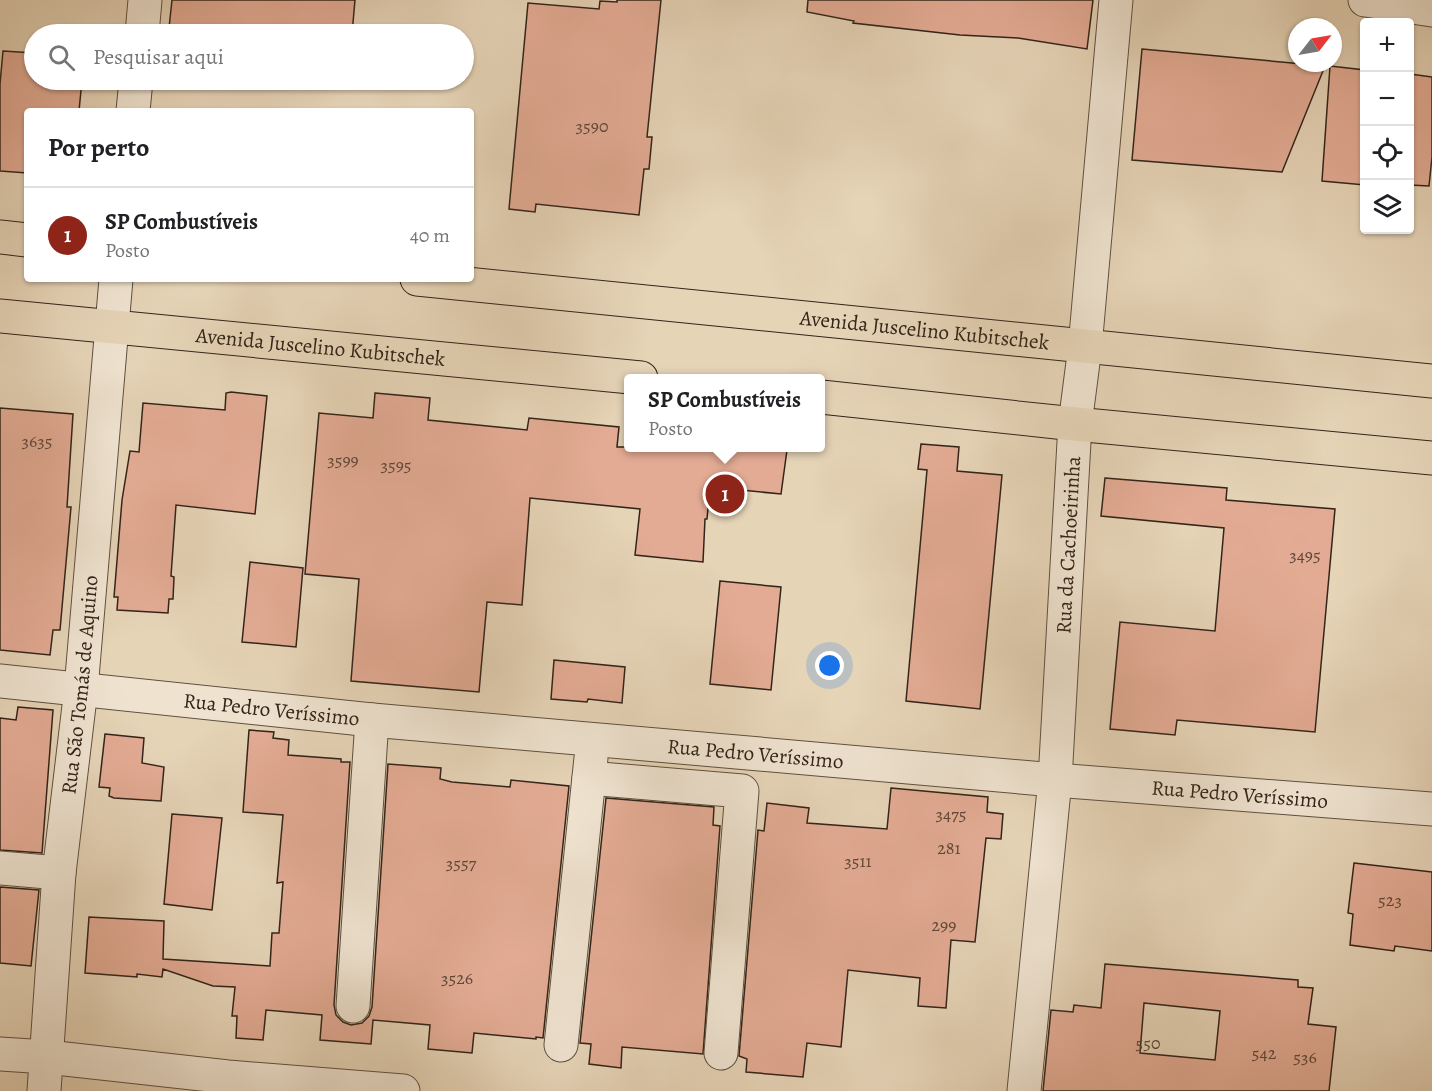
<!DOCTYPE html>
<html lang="pt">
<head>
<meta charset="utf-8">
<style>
  :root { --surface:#fff; --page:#f2f2f2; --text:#202124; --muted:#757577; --line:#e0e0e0; --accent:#8f2418 }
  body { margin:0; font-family:Alegreya,serif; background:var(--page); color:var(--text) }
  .controls { position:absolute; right:18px; top:18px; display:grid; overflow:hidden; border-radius:6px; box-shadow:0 2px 4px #0004 }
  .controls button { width:54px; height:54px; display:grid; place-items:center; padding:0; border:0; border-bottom:2px solid var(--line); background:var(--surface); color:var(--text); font:30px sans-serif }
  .compass { position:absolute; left:1288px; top:18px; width:54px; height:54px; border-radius:50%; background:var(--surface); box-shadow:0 2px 4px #0004; rotate:59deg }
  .you { position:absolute; left:830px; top:666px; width:21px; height:21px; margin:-15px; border:4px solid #fff; border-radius:50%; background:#1a73e8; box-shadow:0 0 0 9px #1a73e833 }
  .badge { display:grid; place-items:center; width:39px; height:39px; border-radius:50%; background:var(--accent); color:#fff; font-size:20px; font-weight:700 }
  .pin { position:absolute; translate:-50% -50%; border:3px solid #fff; box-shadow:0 2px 6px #0006 }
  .popup { position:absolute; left:624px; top:374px; width:201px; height:78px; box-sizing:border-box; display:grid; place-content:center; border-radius:6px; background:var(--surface); filter:drop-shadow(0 2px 4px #0005); font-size:20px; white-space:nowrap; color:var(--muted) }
  .popup b { font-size:22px; color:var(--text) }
  .popup::after { content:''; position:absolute; left:50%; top:100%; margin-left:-12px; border:12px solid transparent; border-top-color:var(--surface) }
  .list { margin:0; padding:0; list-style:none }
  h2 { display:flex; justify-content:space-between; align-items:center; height:78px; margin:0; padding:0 24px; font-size:26px }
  h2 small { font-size:20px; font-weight:400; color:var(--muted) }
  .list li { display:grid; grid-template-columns:39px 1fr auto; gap:18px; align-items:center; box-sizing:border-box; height:96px; padding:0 24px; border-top:2px solid var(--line) }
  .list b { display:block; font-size:22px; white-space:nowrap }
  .list p { margin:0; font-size:20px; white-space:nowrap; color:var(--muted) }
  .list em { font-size:20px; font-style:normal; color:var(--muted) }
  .icon { flex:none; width:33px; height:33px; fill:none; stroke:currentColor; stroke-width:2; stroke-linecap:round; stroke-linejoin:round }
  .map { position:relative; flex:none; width:1432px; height:1091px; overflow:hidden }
  .search { position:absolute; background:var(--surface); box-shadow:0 2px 4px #0004; left:24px; top:24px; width:450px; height:66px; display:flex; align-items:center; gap:15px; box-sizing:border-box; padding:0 21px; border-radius:33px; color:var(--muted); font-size:22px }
  .panel { position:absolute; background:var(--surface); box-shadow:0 2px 4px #0004; left:24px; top:108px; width:450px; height:174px; border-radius:6px }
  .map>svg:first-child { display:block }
</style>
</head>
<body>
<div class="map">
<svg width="1432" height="1091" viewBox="0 0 1432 1091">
  <rect width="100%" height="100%" fill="#e6d4b7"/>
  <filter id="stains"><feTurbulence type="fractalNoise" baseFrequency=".00333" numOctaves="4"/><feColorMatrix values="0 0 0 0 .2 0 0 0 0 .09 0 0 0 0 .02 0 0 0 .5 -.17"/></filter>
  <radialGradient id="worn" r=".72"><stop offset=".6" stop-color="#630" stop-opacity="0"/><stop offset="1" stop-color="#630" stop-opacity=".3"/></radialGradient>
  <path fill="#e3ab94" stroke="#322419" stroke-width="1.5" fill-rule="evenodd" d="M172 0H355L352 34H313L222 26V28H213L197 26 196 31 169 28Z
    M617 0H661L647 137H652L649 169H644L639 215 536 204 535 212 509 209 528 3 599 9 600 1 617 2Z
    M808 0H1093L1087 49 1018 38 960 35 853 23 854 21 807 12Z
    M1142 49 1325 66 1282 172 1132 160Z
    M3 51 34 53V80H82L79 111H27V173L0 171V84Z
    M1330 66 1365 70V185L1322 181Z
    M1410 74 1432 77V157L1429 186 1410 185Z
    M231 392 267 396 255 514 176 505 171 576 174 577 173 599H169L168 613 117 610 118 597H114L122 500 130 451 139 452 143 403 225 410 226 393Z
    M375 393 430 398 428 420 527 430 529 418 619 427 617 447H763L787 450 781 494 710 487 707 519H705L703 562 635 555 640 509 530 498 522 605 487 602 479 692 351 681 359 579 305 574 319 413 373 418Z
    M0 408 73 414 67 507H71L60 630H53L50 655 0 650Z
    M921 444 959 447 957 471 1002 475 980 709 906 701 927 470 918 469Z
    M1105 478 1227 488 1226 500 1335 509 1315 732 1177 720 1175 735 1110 729 1120 622 1215 631 1224 528 1101 516Z
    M250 562 303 568 296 647 242 642Z
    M720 581 781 587 771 690 710 684Z
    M554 660 625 667 622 703 588 699 587 702 551 699Z
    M18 707 53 710 42 853 0 850V718L16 720Z
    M249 730 274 732 273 738 289 740 288 755 341 759V762H350L334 1005 336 1015 343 1022 351 1025 362 1023 369 1016 372 1007 388 764 441 768 440 779 452 782 510 787 511 780 569 786 543 1038 536 1037V1039L474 1033 472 1053 428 1049 430 1025 373 1020 371 1044 320 1040 322 1015 266 1010 263 1040 236 1038 237 1016H232L235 987 213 986 163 969 162 977 137 974V977L85 973 89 917 164 921 163 959 270 966 272 933H279L283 882 277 883 283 815 243 812Z
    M105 734 144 738 142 763 164 767 161 801 114 798 109 796 110 788 99 787Z
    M891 788 988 797 987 812 1003 814 1001 839 986 838 975 942 951 940 946 1008 918 1006 920 978 848 970 841 1047 807 1043 803 1077 746 1072 747 1059 739 1056 758 830 764 831 767 803 809 808 807 823 887 829Z
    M606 798 714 807 713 825 720 826 703 1054 622 1047 621 1068 589 1064 591 1044 580 1043Z
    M172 814 222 818 212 910 164 904Z
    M1354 863 1432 872V951L1395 946 1394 951 1350 945 1353 914 1348 913Z
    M0 887 39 890 31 966 0 963Z
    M1105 964 1298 980V987L1313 988 1308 1024 1336 1027 1329 1091H1043L1051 1010 1073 1012 1074 1005 1101 1008ZM1144 1003 1220 1011 1215 1060 1140 1053Z"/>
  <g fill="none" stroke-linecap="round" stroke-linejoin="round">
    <defs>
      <g id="minor">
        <path d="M1365 0 1432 10"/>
        <path d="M142 34 145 0"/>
        <path d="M133 111 136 80"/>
        <path id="s1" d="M0 681 372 720 1055 780 1432 809"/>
        <path d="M589 778 742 791 721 1053"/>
        <path d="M0 868 59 873"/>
        <path d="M353 1006 372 720"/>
        <path d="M561 1045 591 758"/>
        <path d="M0 1054 47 1057 228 1077 403 1091"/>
        <path id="s2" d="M44 1091 59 873 81 689 116 279"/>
        <path id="s3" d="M1024 1091 1055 780 1075 424 1085 347 1116 0"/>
      </g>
      <g id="major">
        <path d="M0 237 27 240"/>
        <path id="s4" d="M417 279 1432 381"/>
        <path id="s5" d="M0 316 641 378"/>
        <path d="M821 397 1075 424 1432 458"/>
      </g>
    </defs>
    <use href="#minor" stroke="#5f5040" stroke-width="35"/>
    <use href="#major" stroke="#322419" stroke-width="35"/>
    <use href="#minor" stroke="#efe3d0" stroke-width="33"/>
    <use href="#major" stroke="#e6d4b7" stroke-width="33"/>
  </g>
  <g text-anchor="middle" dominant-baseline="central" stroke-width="5" stroke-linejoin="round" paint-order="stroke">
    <g font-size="18" fill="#5e4638">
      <text x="592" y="126">3590</text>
      <text x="37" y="441">3635</text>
      <text x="343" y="460">3599</text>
      <text x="396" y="465">3595</text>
      <text x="1305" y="555">3495</text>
      <text x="951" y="814">3475</text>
      <text x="949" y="848">281</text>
      <text x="858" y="861">3511</text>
      <text x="461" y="863">3557</text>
      <text x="1390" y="900">523</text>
      <text x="944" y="925">299</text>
      <text x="457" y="978">3526</text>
      <text x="1148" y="1043">550</text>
      <text x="1264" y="1053">542</text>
      <text x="1305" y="1057">536</text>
    </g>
    <g font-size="21" fill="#322419" stroke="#efe3d0">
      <text stroke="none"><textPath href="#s4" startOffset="510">Avenida Juscelino Kubitschek</textPath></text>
      <text stroke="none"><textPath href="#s5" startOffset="322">Avenida Juscelino Kubitschek</textPath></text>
      <text stroke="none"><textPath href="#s3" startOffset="548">Rua da Cachoeirinha</textPath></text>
      <text stroke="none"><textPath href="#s2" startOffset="408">Rua São Tomás de Aquino</textPath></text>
      <text stroke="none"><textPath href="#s1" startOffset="273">Rua Pedro Veríssimo</textPath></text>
      <text stroke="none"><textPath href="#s1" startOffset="759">Rua Pedro Veríssimo</textPath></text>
      <text stroke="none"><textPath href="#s1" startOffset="1245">Rua Pedro Veríssimo</textPath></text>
    </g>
  </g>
  <rect width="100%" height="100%" filter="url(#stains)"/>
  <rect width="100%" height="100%" fill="url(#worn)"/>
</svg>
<div class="controls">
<button>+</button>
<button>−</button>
<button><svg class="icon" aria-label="locate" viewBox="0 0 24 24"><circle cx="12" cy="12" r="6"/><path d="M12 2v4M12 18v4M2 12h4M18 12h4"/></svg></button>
<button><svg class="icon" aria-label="layers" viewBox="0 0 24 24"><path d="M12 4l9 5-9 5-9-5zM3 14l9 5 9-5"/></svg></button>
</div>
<svg class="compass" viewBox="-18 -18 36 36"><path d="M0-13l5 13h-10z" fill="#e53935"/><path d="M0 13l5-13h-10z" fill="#757577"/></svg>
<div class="you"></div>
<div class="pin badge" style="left:725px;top:494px">1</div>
<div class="popup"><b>SP Combustíveis</b>Posto</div>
<div class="search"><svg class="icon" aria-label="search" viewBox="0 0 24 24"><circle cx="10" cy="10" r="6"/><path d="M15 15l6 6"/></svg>Pesquisar aqui</div>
<section class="panel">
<h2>Por perto<small></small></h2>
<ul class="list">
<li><span class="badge">1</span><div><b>SP Combustíveis</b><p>Posto</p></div><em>40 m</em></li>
</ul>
</section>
</div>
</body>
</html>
